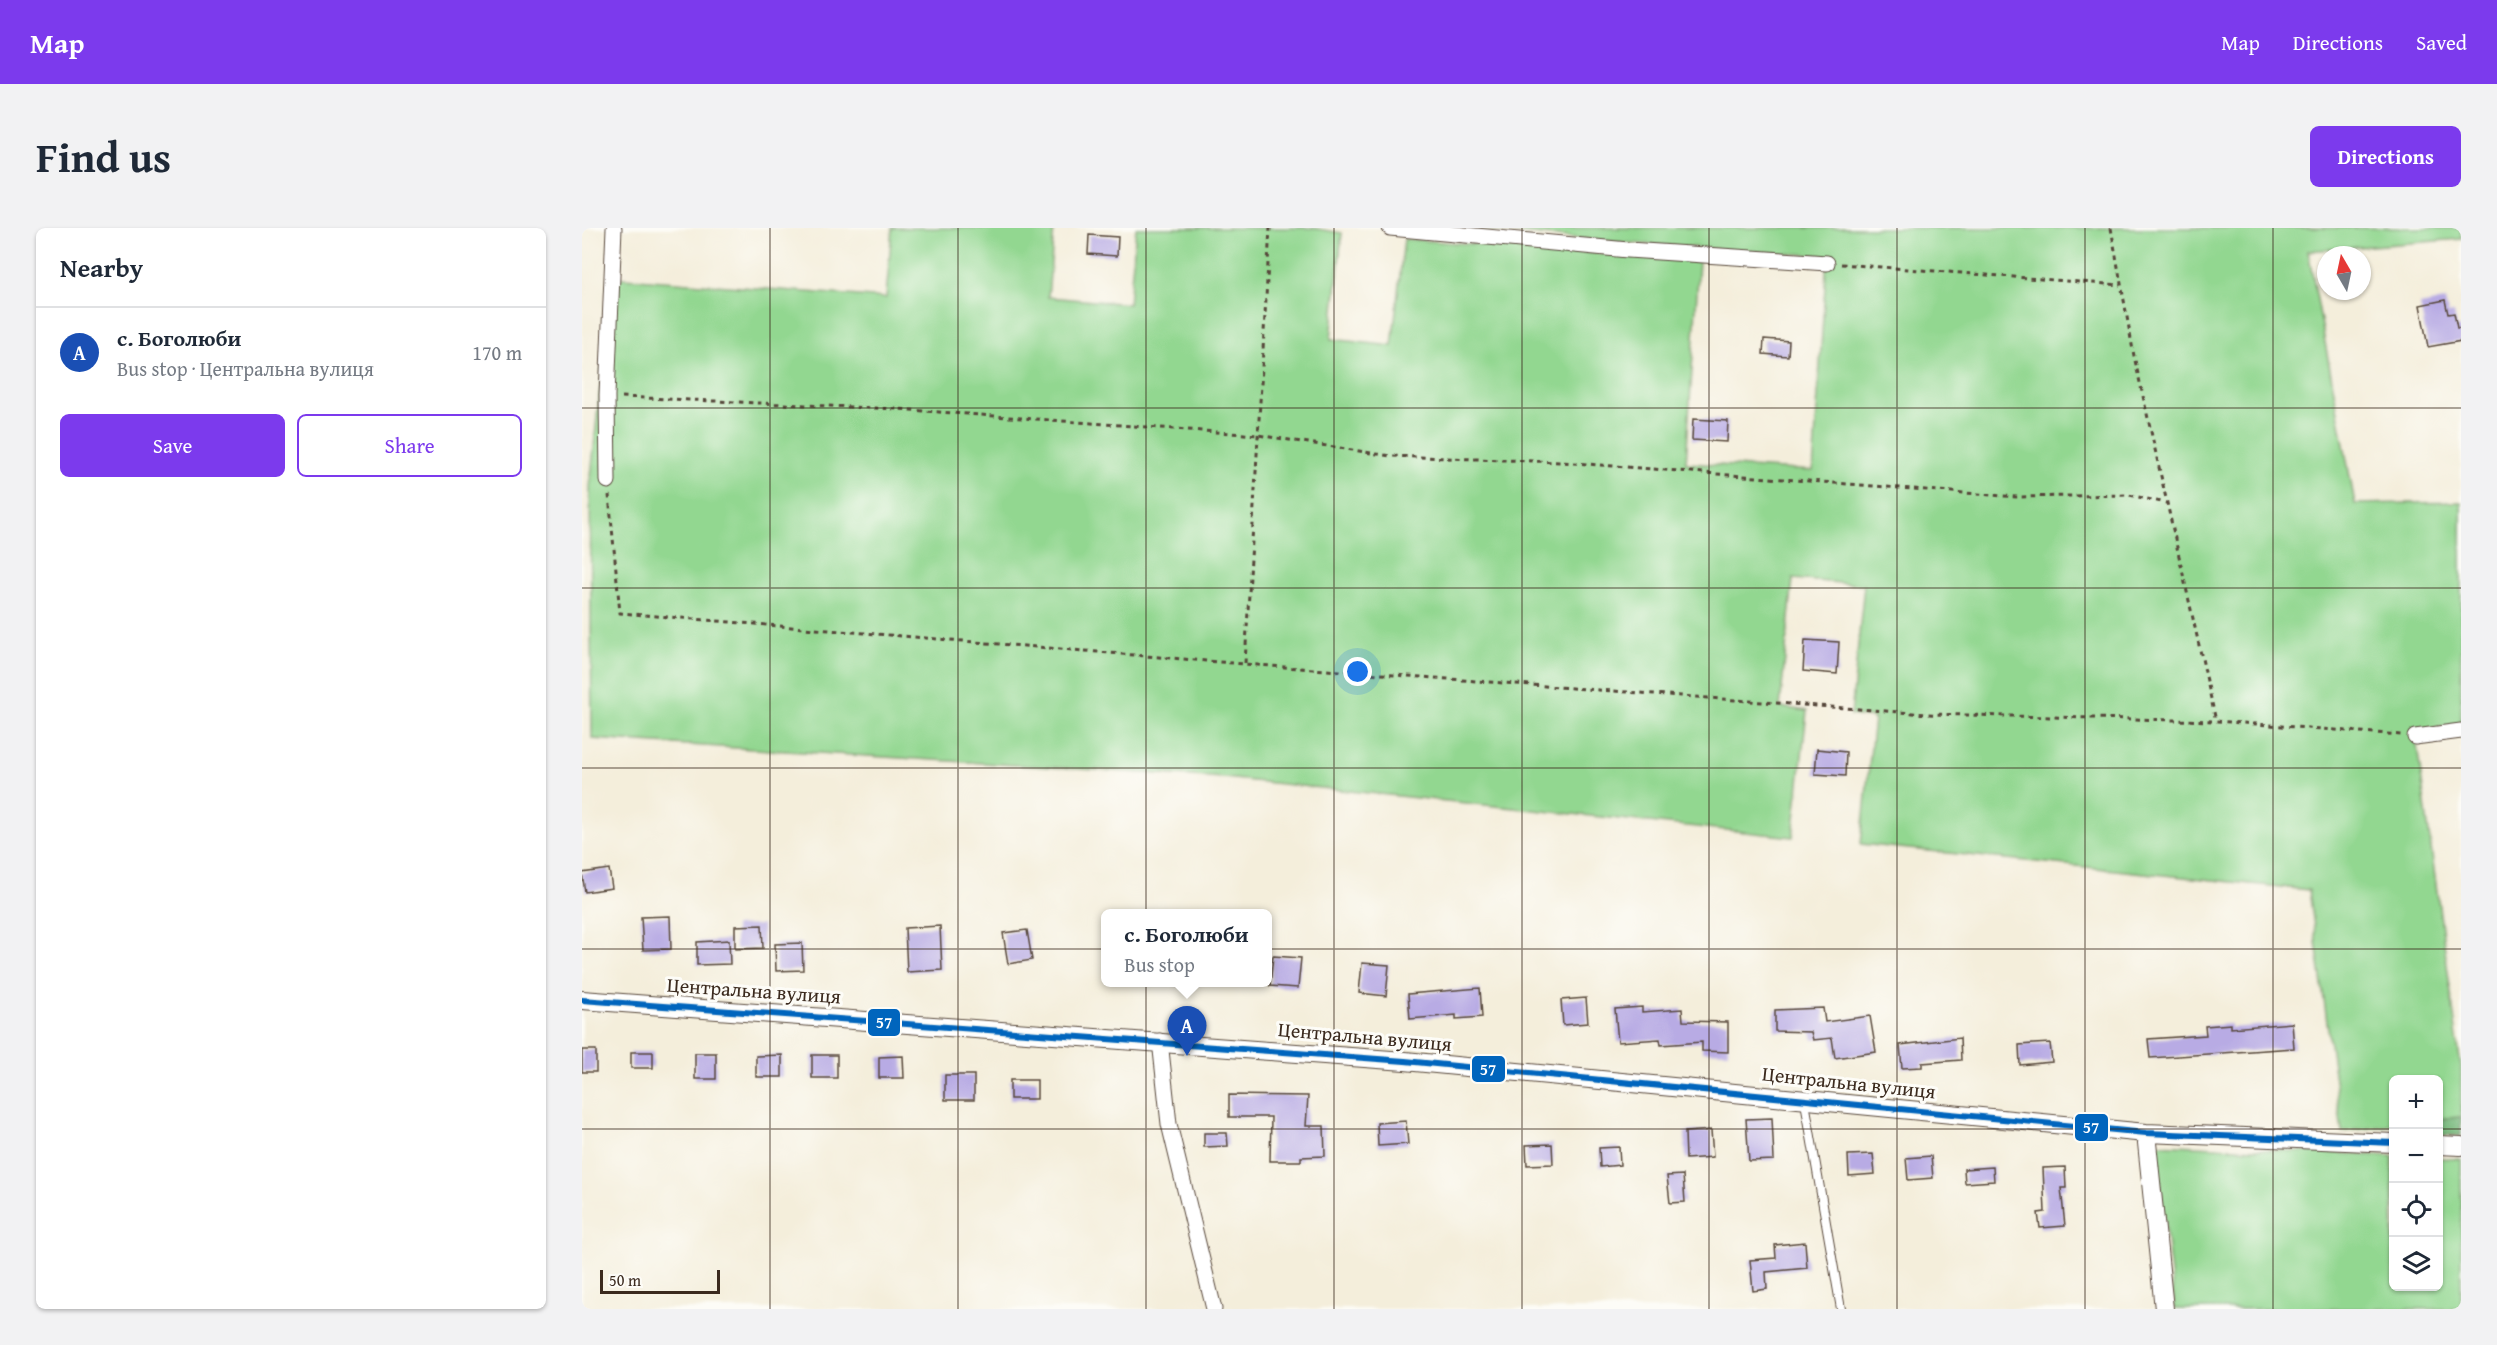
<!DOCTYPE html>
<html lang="en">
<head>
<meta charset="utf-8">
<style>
  :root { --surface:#fff; --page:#f2f2f3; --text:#1f2937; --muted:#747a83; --line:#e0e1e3; --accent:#7c3aed }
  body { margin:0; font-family:"Gentium Book Plus",serif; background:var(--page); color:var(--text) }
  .controls { position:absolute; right:18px; bottom:18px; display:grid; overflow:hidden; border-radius:9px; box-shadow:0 2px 4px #0004 }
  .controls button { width:54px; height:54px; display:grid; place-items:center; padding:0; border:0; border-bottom:2px solid var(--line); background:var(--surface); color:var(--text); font:30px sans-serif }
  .compass { position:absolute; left:1735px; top:18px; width:54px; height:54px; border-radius:50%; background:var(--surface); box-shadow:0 2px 4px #0004; rotate:351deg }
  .scale { position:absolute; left:18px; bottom:15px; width:120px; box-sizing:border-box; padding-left:6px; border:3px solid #3b2a1e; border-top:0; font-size:16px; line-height:21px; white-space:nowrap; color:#3b2a1e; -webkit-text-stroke:4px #fdfcf7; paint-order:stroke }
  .you { position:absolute; left:776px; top:444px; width:21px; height:21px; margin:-15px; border:4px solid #fff; border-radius:50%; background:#1a73e8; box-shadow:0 0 0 9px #1a73e833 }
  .badge { display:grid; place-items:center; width:39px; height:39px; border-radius:50%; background:var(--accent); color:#fff; font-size:20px; font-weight:700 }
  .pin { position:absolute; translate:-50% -50px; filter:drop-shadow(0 2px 3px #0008) }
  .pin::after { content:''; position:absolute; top:32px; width:21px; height:18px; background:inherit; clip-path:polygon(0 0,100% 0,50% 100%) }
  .popup { position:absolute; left:519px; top:681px; width:171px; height:78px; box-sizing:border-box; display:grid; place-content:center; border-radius:9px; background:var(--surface); filter:drop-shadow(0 2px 4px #0005); font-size:20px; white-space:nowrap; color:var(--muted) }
  .popup b { font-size:22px; color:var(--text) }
  .popup::after { content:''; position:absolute; left:50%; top:100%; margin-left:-12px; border:12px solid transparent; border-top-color:var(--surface) }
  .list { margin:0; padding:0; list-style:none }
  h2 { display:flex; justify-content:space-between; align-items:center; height:78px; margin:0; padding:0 24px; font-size:26px }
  h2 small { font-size:20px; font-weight:400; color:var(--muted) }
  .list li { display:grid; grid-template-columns:39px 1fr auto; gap:18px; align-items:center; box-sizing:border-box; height:90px; padding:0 24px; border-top:2px solid var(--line) }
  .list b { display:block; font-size:22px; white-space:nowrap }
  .list p { margin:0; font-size:20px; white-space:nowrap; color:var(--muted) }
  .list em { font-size:20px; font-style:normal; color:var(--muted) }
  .actions { display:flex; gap:12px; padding:18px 24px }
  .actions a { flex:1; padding:14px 0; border:2px solid var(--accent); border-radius:9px; text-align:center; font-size:21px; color:var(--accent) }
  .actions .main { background:var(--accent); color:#fff }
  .icon { flex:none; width:33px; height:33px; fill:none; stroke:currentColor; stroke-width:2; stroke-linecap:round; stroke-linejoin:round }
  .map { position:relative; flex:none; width:1879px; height:1081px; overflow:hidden; border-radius:9px }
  header { display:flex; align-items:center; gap:36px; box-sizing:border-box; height:84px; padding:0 30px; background:var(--accent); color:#fff }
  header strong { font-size:28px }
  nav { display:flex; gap:33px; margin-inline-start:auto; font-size:21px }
  .intro { display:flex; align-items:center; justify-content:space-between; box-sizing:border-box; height:144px; padding:0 36px }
  h1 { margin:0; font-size:42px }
  .button { padding:15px 27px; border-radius:9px; background:var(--accent); color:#fff; font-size:21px; font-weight:700 }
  main { display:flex; gap:36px; padding:0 36px }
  aside { flex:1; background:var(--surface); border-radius:9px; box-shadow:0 2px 4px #0004 }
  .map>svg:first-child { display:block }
</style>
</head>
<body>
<header>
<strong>Map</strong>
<nav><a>Map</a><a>Directions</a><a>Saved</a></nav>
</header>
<div class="intro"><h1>Find us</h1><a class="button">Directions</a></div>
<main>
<aside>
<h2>Nearby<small></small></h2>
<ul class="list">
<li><span class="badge" style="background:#1a4fb4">A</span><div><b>с. Боголюби</b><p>Bus stop · Центральна вулиця</p></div><em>170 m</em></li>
</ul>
<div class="actions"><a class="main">Save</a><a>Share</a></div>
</aside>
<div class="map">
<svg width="1879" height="1081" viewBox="0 0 1879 1081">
  <rect width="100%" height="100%" fill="#fdfcf7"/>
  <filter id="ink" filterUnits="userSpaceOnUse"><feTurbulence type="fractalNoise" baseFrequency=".0167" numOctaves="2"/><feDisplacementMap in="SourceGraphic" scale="12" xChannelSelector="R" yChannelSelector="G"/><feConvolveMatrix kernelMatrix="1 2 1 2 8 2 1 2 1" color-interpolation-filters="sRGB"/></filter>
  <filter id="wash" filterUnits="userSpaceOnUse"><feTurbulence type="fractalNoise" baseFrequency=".008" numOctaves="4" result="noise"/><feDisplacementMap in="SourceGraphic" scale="24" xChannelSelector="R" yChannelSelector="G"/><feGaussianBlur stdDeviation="1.35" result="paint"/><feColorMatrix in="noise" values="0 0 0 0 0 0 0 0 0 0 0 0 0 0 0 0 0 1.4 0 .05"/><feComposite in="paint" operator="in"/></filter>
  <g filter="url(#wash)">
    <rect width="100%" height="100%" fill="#f4eedb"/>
    <path fill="#92d790" stroke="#668057" stroke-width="1.5" d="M310 0H472L466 69 547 76 554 0H730L760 5 749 111 810 118 822 11 1117 33 1104 235 1231 243 1245 28 1047 15 884 0H1879V11L1726 23 1773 276 1879 274V496L1833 503 1879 839V889L1857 891 1856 852H1812L1811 897 1760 904 1727 662 1279 616 1292 490 1269 487 1282 357 1211 351 1198 479 1225 483 1211 609 642 550 10 511 8 259 29 49 304 70Z
      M1574 916 1811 928 1812 1058H1856L1857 930 1879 931V1081H1593Z"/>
    <path fill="#75b87a" stroke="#58714c" stroke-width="1.5" d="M1879 889V908L1857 907V891Z"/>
    <g id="blocks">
      <path fill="#b8abe4" d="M507 7 536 9 535 28 506 26Z
        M1863 72 1866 86 1872 85 1875 100H1879V113L1846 119 1838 77Z
        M1182 111 1207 113 1206 128 1181 126Z
        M1111 191 1146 193 1145 214 1110 212Z
        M1223 412 1257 414 1255 446 1221 443Z
        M1235 521 1264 524 1263 548 1233 546Z
        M27 641 30 660 3 664 0 645Z
        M88 688 89 721 61 722 59 689Z
        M180 697 181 720 153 721V698Z
        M358 698 360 742 325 744 323 700Z
        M445 702 450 732 426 736 421 705Z
        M147 712 148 736 115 737V714Z
        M220 715 221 742 194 743 193 716Z
        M691 728 719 730 716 760 688 758Z
        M780 735 807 737 804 768 777 765Z
        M898 760 900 789 874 791V787L828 791 826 766Z
        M1004 770 1006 795 981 797 979 772Z
        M1060 779V784L1100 781 1101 793 1146 794V824L1120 823V814L1079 817 1078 811 1036 814 1033 781Z
        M1241 780 1243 794 1288 788 1294 824 1253 830 1250 810 1231 812 1229 804 1193 803V782Z
        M1710 795 1712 820 1568 830 1566 811 1624 807 1623 798 1649 796V800Z
        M1378 810 1379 832 1340 835V839L1320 840 1318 817Z
        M1468 815 1470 834 1438 837 1437 817Z
        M0 822H14V844H0Z
        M49 824H71V840H49Z
        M113 825H134V851H113Z
        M200 827V849H174V828Z
        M230 827H255V850H230Z
        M321 828 322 850H297V829Z
        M363 847H392V872H363Z
        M428 852H455V871H428Z
        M647 867 726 868 724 898H742L743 928 719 929V933H688L689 889H647Z
        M1190 890 1192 932 1167 933 1164 891Z
        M824 893 826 916 796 918 795 895Z
        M1129 902 1131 929 1104 931 1103 904Z
        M622 905H645L646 918 622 919Z
        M970 916 971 936 945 937 944 917Z
        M1037 919 1038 937 1018 939 1017 920Z
        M1291 926 1293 946 1267 948 1266 927Z
        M1349 928 1351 950 1326 952 1324 930Z
        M1411 939 1412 953 1383 955 1382 941Z
        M1483 939 1484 960H1479L1483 998 1458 1000 1456 985 1463 984 1461 940Z
        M1101 947 1103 974 1088 975 1085 948Z
        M1223 1014 1225 1040 1184 1044 1185 1061 1171 1063 1168 1032 1194 1030 1193 1017Z"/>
    </g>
  </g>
  <g filter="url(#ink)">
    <use href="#blocks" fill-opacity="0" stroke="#57473a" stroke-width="1.5"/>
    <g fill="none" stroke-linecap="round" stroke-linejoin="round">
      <defs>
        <path id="service" d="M1223 874 1259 1081"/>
        <path id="minor" d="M808 0 1046 22 1245 35
          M26 253 25 168 32 0
          M1833 509 1879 503
          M578 813 587 896 632 1081"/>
        <path id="tertiary" d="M0 772 823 833 1564 905 1812 915
          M1564 905 1582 1081
          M1856 917 1879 918"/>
      </defs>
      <use href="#service" stroke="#57473a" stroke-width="10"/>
      <use href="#minor" stroke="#57473a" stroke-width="17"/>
      <use href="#tertiary" stroke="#57473a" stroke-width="20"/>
      <path stroke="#57473a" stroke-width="3" stroke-dasharray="4.5 4.5" stroke-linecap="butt" d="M1529 0 1552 128 1634 493
        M1259 36 1538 57
        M40 169 315 181 676 207 808 228 979 234 1435 269 1547 267 1584 275
        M27 267 38 385 662 436 1345 486 1634 493 1819 507
        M663 435 688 0"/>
      <use href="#service" stroke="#fff" stroke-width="8"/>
      <use href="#minor" stroke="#fff" stroke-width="15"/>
      <use href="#tertiary" stroke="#fff" stroke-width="18"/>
      <defs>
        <path id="bus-1" d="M0 772 823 833 1564 905 1812 915"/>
      </defs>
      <use href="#bus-1" stroke="#fdfcf7" stroke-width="10"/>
      <use href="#bus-1" stroke="#0065bd" stroke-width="6"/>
    </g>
  </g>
  <path fill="none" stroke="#3b2a1e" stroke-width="1.5" stroke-opacity="0.55" d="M188 0V1081M376 0V1081M564 0V1081M752 0V1081M940 0V1081M1127 0V1081M1315 0V1081M1503 0V1081M1691 0V1081M0 180H1879M0 360H1879M0 540H1879M0 721H1879M0 901H1812M1856 901H1879"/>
  <g text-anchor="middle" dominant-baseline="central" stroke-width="6" stroke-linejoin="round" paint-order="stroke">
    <g font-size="20" fill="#3b2a1e" stroke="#fdfcf7">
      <text transform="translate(172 762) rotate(4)">Центральна вулиця</text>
      <text transform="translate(783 808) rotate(5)">Центральна вулиця</text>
      <text transform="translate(1267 854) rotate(6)">Центральна вулиця</text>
    </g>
  </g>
  <g stroke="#fdfcf7" stroke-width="2">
    <rect x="285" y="780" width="34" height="29" rx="6" fill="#0065bd"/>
    <rect x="889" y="827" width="35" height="28" rx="6" fill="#0065bd"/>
    <rect x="1492" y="885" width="35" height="29" rx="6" fill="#0065bd"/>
  </g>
  <g font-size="16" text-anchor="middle" font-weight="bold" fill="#fff">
    <text x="302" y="800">57</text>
    <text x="906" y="847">57</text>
    <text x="1509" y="905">57</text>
  </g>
</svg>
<div class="controls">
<button>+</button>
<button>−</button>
<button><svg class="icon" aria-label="locate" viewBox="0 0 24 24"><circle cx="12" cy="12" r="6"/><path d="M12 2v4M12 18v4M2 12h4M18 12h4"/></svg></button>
<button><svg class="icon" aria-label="layers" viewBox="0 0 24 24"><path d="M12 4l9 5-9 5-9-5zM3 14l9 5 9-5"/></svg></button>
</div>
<svg class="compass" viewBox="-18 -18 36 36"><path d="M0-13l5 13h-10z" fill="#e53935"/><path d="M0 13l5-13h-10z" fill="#747a83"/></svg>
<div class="scale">50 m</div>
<div class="you"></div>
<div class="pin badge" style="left:605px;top:828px;background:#1a4fb4">A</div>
<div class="popup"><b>с. Боголюби</b>Bus stop</div>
</div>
</main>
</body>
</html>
